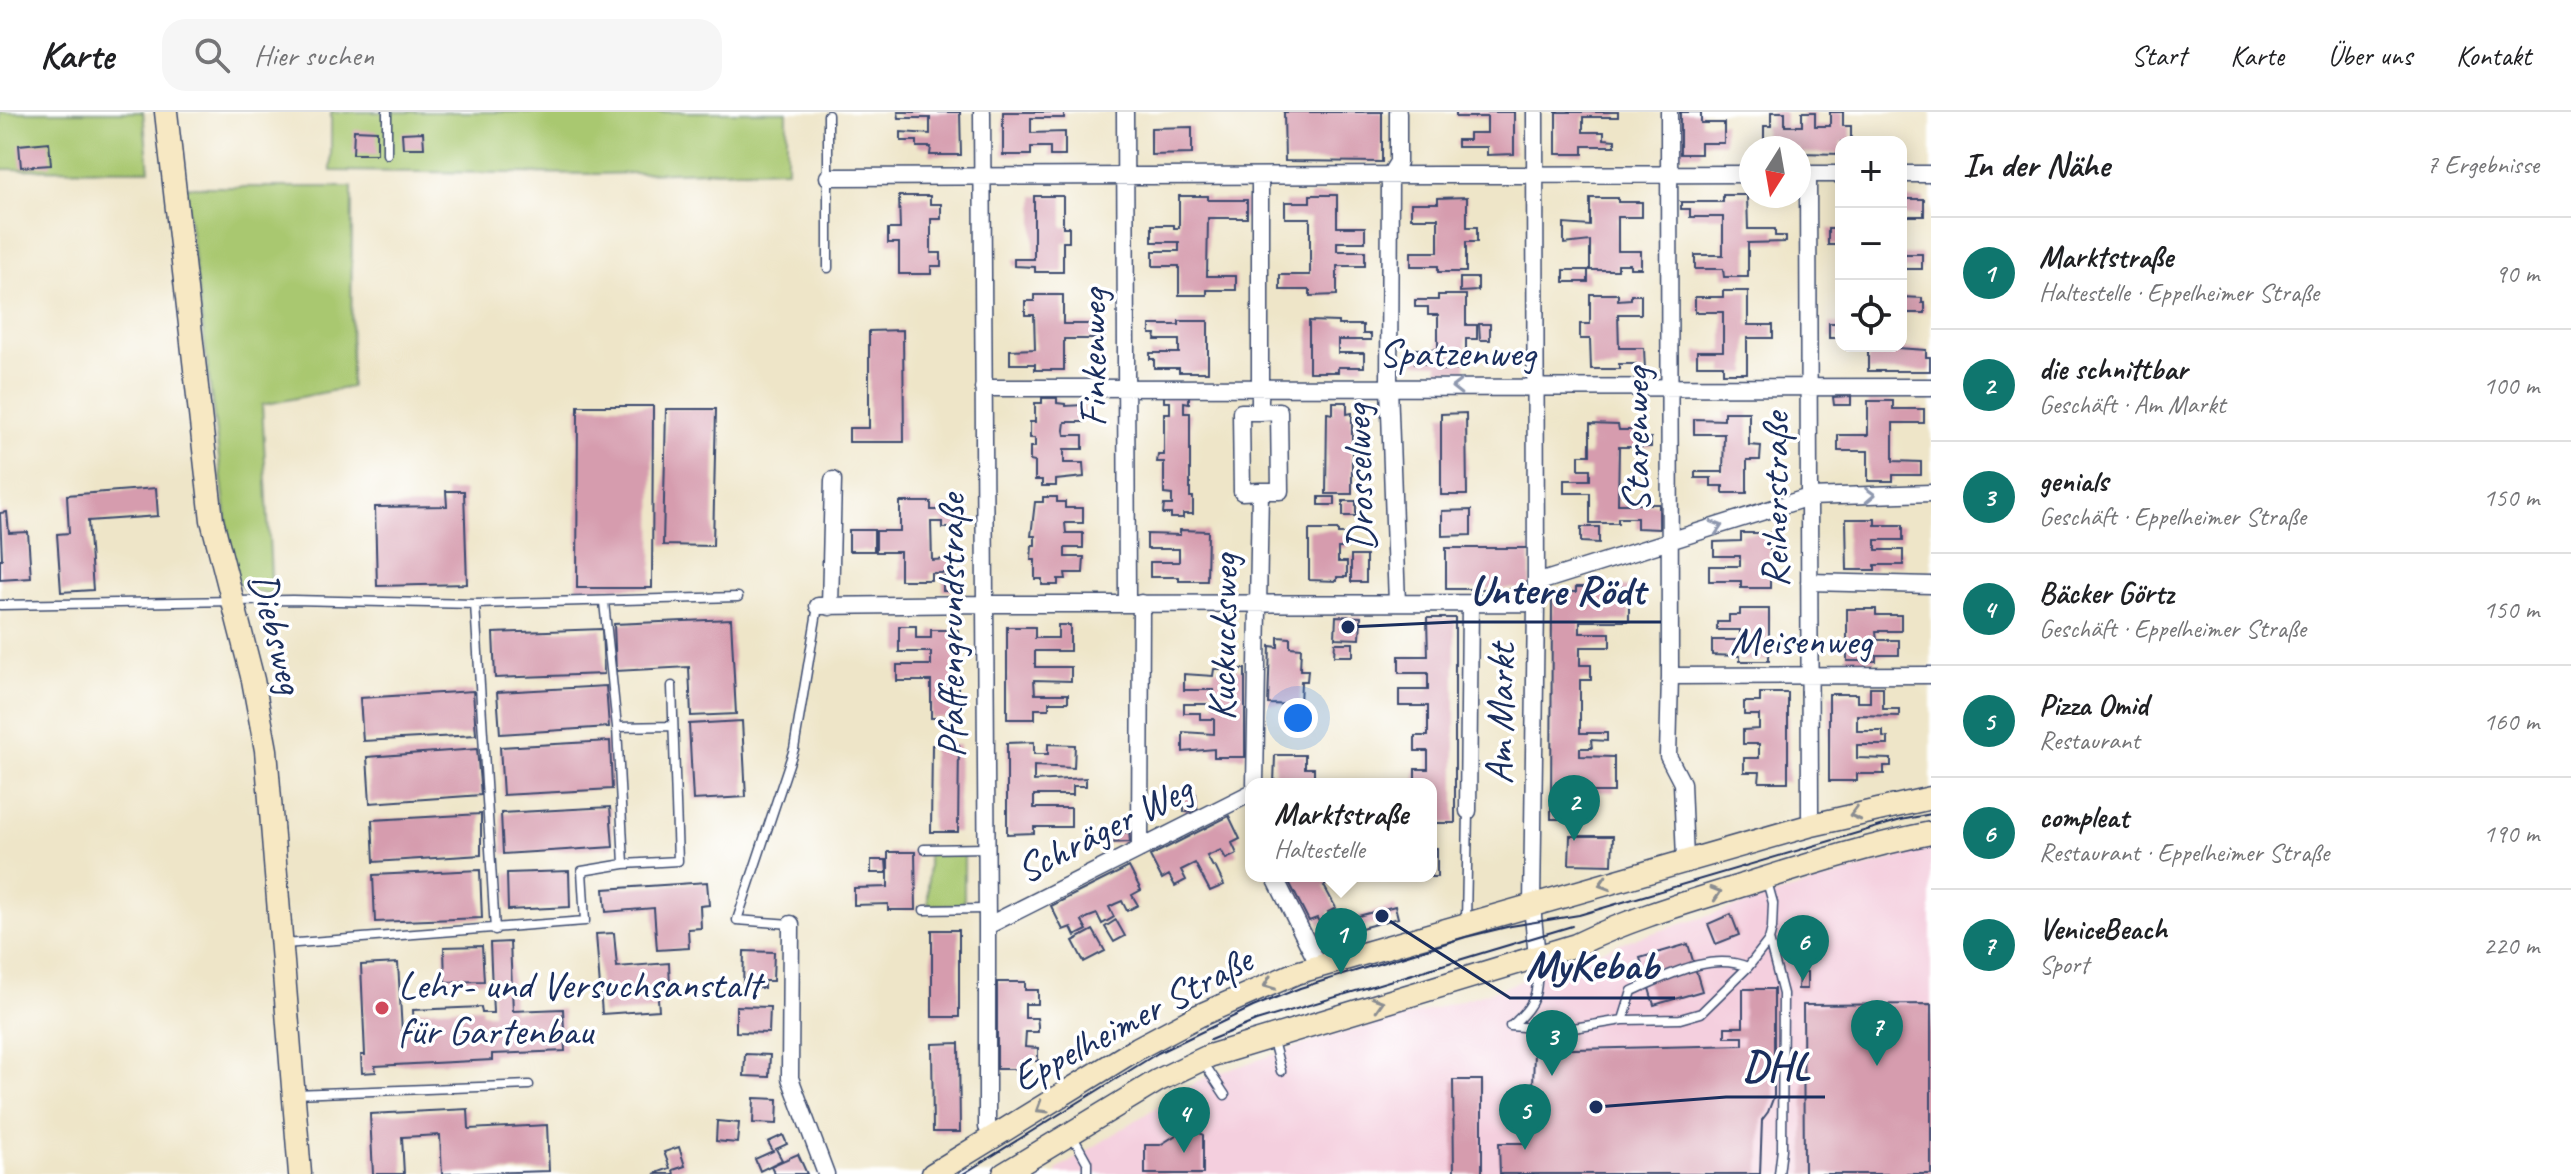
<!DOCTYPE html>
<html lang="de">
<head>
<meta charset="utf-8">
<style>
  :root { --surface:#fff; --page:#f6f6f6; --text:#202124; --muted:#757577; --line:#e0e0e0; --accent:#0f766e }
  body { margin:0; font-family:Caveat,sans-serif; background:var(--page); color:var(--text) }
  .controls { position:absolute; right:24px; top:24px; display:grid; overflow:hidden; border-radius:16px; box-shadow:0 4px 20px #0003 }
  .controls button { width:72px; height:72px; display:grid; place-items:center; padding:0; border:0; border-bottom:2px solid var(--line); background:var(--surface); color:var(--text); font:40px sans-serif }
  .compass { position:absolute; left:1739px; top:24px; width:72px; height:72px; border-radius:50%; background:var(--surface); box-shadow:0 4px 20px #0003; rotate:191deg }
  .you { position:absolute; left:1298px; top:606px; width:28px; height:28px; margin:-20px; border:6px solid #fff; border-radius:50%; background:#1a73e8; box-shadow:0 0 0 12px #1a73e833 }
  .badge { display:grid; place-items:center; width:52px; height:52px; border-radius:50%; background:var(--accent); color:#fff; font-size:26px; font-weight:700 }
  .pin { position:absolute; translate:-50% -66px; filter:drop-shadow(0 2px 4px #0008) }
  .pin::after { content:''; position:absolute; top:42px; width:28px; height:24px; background:inherit; clip-path:polygon(0 0,100% 0,50% 100%) }
  .popup { position:absolute; left:1245px; top:666px; width:192px; height:104px; box-sizing:border-box; display:grid; place-content:center; border-radius:16px; background:var(--surface); filter:drop-shadow(0 2px 6px #0005); font-size:26px; white-space:nowrap; color:var(--muted) }
  .popup b { font-size:30px; color:var(--text) }
  .popup::after { content:''; position:absolute; left:50%; top:100%; margin-left:-16px; border:16px solid transparent; border-top-color:var(--surface) }
  .list { margin:0; padding:0; list-style:none }
  h2 { display:flex; justify-content:space-between; align-items:center; height:104px; margin:0; padding:0 32px; font-size:34px }
  h2 small { font-size:26px; font-weight:400; color:var(--muted) }
  .list li { display:grid; grid-template-columns:52px 1fr auto; gap:24px; align-items:center; box-sizing:border-box; height:112px; padding:0 32px; border-top:2px solid var(--line) }
  .list b { display:block; font-size:30px; white-space:nowrap }
  .list p { margin:0; font-size:26px; white-space:nowrap; color:var(--muted) }
  .list em { font-size:26px; font-style:normal; color:var(--muted) }
  .icon { flex:none; width:44px; height:44px; fill:none; stroke:currentColor; stroke-width:2; stroke-linecap:round; stroke-linejoin:round }
  .map { position:relative; flex:none; width:1931px; height:1062px; overflow:hidden }
  header { display:flex; align-items:center; gap:48px; box-sizing:border-box; height:112px; padding:0 40px; background:var(--surface); border-bottom:2px solid var(--line) }
  header strong { font-size:38px }
  nav { display:flex; gap:44px; margin-inline-start:auto; font-size:28px }
  .search { width:560px; height:72px; background:var(--page); display:flex; align-items:center; gap:20px; box-sizing:border-box; padding:0 28px; border-radius:24px; color:var(--muted); font-size:30px }
  main { display:flex }
  aside { flex:1; background:var(--surface) }
  .map>svg:first-child { display:block }
</style>
</head>
<body>
<header>
<strong>Karte</strong>
<div class="search"><svg class="icon" aria-label="search" viewBox="0 0 24 24"><circle cx="10" cy="10" r="6"/><path d="M15 15l6 6"/></svg>Hier suchen</div>
<nav><a>Start</a><a>Karte</a><a>Über uns</a><a>Kontakt</a></nav>
</header>
<main>
<div class="map">
<svg width="1931" height="1062" viewBox="0 0 1931 1062">
  <rect width="100%" height="100%" fill="#fff"/>
  <filter id="ink" filterUnits="userSpaceOnUse"><feTurbulence type="fractalNoise" baseFrequency=".0125" numOctaves="2"/><feDisplacementMap in="SourceGraphic" scale="16" xChannelSelector="R" yChannelSelector="G"/><feConvolveMatrix kernelMatrix="1 2 1 2 8 2 1 2 1" color-interpolation-filters="sRGB"/></filter>
  <filter id="wash" filterUnits="userSpaceOnUse"><feTurbulence type="fractalNoise" baseFrequency=".006" numOctaves="4" result="noise"/><feDisplacementMap in="SourceGraphic" scale="32" xChannelSelector="R" yChannelSelector="G"/><feGaussianBlur stdDeviation="1.8" result="paint"/><feColorMatrix in="noise" values="0 0 0 0 0 0 0 0 0 0 0 0 0 0 0 0 0 1.4 0 .05"/><feComposite in="paint" operator="in"/></filter>
  <g filter="url(#wash)">
    <rect width="100%" height="100%" fill="#eee5c8"/>
    <path fill="#f4cfde" d="M1931 735V1062H1057V1058L1201 967 1323 926 1406 905 1502 876 1623 830Z"/>
    <path fill="#a9c870" stroke="#627c67" stroke-width="2" d="M0 0H143L149 58 0 57Z
      M331 0H787V57L598 62 331 59Z
      M185 75H352L351 275 262 293 272 483 243 477 234 466Z
      M928 741H964V793H928Z"/>
    <g id="blocks">
      <path fill="#d69cae" d="M898 0H960L961 43H930L931 35H917V29H901V20L930 22V6H899Z
        M1003 0H1064V6H1031V21L1065 20V44H1050V35H1031V43H1003Z
        M1284 0H1382V50L1285 49Z
        M1456 0H1514V42L1487 43V35H1457V28H1469V21H1487V5H1456Z
        M1556 0H1618V5H1583V20H1604V27L1615 28V34H1583V42H1556Z
        M1680 0H1701V11H1724V31H1701V42H1680Z
        M1771 0H1785V14H1802V0H1815V14H1830V0H1843V14H1851V30H1841V42L1799 41V36H1764V14H1771Z
        M1192 15V42L1151 43V16Z
        M354 18 377 19V42H353Z
        M423 20 424 36H403L402 21Z
        M49 30 51 53 21 55 19 33Z
        M1310 83H1337V115H1365V130H1337V139H1365V154H1337V183L1310 184V178H1280V163H1310V106H1285V90H1310Z
        M1723 83H1747L1748 117H1775V124H1786V130L1748 131V165H1724L1723 157H1695V143H1723V105H1690V97H1681V90H1723Z
        M899 84H930V92H941V107H931V141H941V154H931V162H899V131H888V117H900Z
        M1034 84H1063V115H1069V130H1063V160H1035V155L1014 154V147H1034Z
        M1179 84H1208V88H1247V106H1208L1207 164H1236V178H1207V183H1179V154H1153V139H1179V130H1152V113H1174V116H1179Z
        M1467 85V115H1477V130H1466V160H1438V154H1411V140H1438V106H1411V91H1438V86Z
        M1590 86H1618V90H1642V105H1618V139H1641V156H1630V152H1618V158H1590V129L1564 132V112L1590 114Z
        M1901 87H1924V104H1901Z
        M1828 117H1841V133H1828Z
        M1901 142H1922V157H1901Z
        M1564 158H1588V170H1564Z
        M1460 166H1478V179L1460 180Z
        M1723 179H1748V213H1773V226H1747V261H1723V253H1697V239H1723V200H1695V185H1723Z
        M1590 182H1618V188L1631 187V183H1641V202H1618L1619 236H1644L1645 259H1636V252H1619V257H1591L1590 227H1580V212H1590Z
        M1034 183H1063V212H1104V227H1064V258H1035V252H1010V238L1035 237 1034 203H1025V189H1034Z
        M1438 183H1466V213H1477V227H1466V258H1438V252L1415 251V237H1438V203H1428V195H1415V188H1438Z
        M1901 185 1922 186V191H1925V201H1901Z
        M1179 209H1208V260H1179V256H1154V247H1150V241H1179V228H1155L1156 222H1150V213H1179Z
        M1309 209 1338 210V213H1363V222H1371V228H1338V241H1364V255H1338V260H1309Z
        M1829 211H1841V226H1829Z
        M1479 212H1490V228H1480Z
        M903 218 904 330H849V316H869V219Z
        M1868 234 1926 238V245H1930V259H1868Z
        M1164 282H1189V291L1184 290V301H1190V385H1193V402H1183V406H1171V402H1163L1164 393H1172V383L1164 382V350H1157L1158 343H1164V301H1170V290H1164Z
        M1851 284V293H1834L1833 285Z
        M1042 286H1057V291L1065 292V294L1084 293V310H1065L1064 318 1065 323H1083V337H1064V351H1083L1084 365 1056 368V374H1042V368H1035V350L1030 349V335H1035V326H1030V310H1035V291H1042Z
        M1868 289H1893V297H1924V311H1893V349L1921 350V363H1893V369H1868V339H1838V323H1868Z
        M1333 290H1347V302L1352 301V382H1326L1327 301 1333 302Z
        M578 294H653L652 476H577Z
        M666 297H716L713 434 663 433Z
        M1724 300H1749V333L1761 334 1760 348H1747V381H1723V374H1711V366H1695V360H1723L1724 322H1694V307L1724 308Z
        M1466 301 1467 383H1441V302Z
        M1590 312 1618 313 1619 318H1639L1638 326H1651V335H1619L1618 392H1659V417L1637 416V406H1618V411H1590V381H1564V368H1590V357H1579V343H1590Z
        M156 376 158 404 88 409 93 478 61 480 57 422 69 421 67 383Z
        M446 379H464L467 472 377 474 375 395 447 394Z
        M1043 385H1057V390H1065V396H1083V411H1065L1066 421H1083V436H1065V445H1084L1083 461H1065L1066 467H1058V473H1042V467H1035V448H1031L1032 433H1035V424H1031L1035 390H1043Z
        M1319 385H1335V393H1319Z
        M1343 389H1356V404H1343Z
        M900 390H931V398H942V394H960V416H942V410H931L932 448 952 447V461H931V468H900V440H876V419H900Z
        M1471 398V423L1442 424V399Z
        M7 400 9 421 28 420 31 466 0 468V447H2L0 401Z
        M1846 407H1875V413H1903V428H1876V438H1903V453H1875V458H1847Z
        M1581 415H1599V431L1581 430Z
        M849 418H874V439H849Z
        M1180 418 1208 419 1207 469H1179V465H1150V450H1179V437H1147V422L1180 423Z
        M1309 418H1338V422H1347V436H1338V450H1347V465H1337V469L1309 468Z
        M1741 421H1770V476H1741V469H1709V454H1740V444H1714V430L1741 429Z
        M1446 436H1530V477H1446Z
        M1351 444H1366V470H1351Z
        M943 464H952V479H943Z
        M1576 475H1629V509H1580V521H1610V535H1580V553H1591V568H1580V621H1607V629L1591 628 1592 636H1580V644L1614 645V680H1580V707H1551L1552 480H1576Z
        M1740 497H1769V549H1740V544L1712 543V528H1740V518H1717V510H1729V503H1740Z
        M1847 497H1876V503H1901V519H1876L1877 528H1899V543H1876V549H1847Z
        M1336 504 1361 505 1360 527 1335 526Z
        M1427 506H1455V711H1431V672H1415V657H1428V639H1415V624H1428V594H1399V578H1428V561H1399V544H1428Z
        M731 507 736 602 691 604 689 555 616 559 614 512Z
        M1058 513H1070V539H1035V555H1071V569L1034 568 1035 582H1068V590H1049V597H1035V607H1007V515H1035V526H1058Z
        M899 514H916V526H931V518H958V606H931V569H897V553H931V540H899Z
        M602 517 604 562 495 566 493 521Z
        M1278 525 1290 526V535L1301 536 1300 558H1308L1307 569H1301L1300 593 1268 592 1270 534 1278 535Z
        M1335 531H1353V544H1334Z
        M1214 557H1245V645H1214V637L1183 640V620L1214 622V607H1200V601H1184V592H1214V578H1184V562L1213 564Z
        M606 574 609 615 500 622 497 580Z
        M1870 575H1883V597H1899V604L1857 603V619H1883V625L1888 626V633H1857V646L1891 647V654H1884V662H1857V669H1829V582H1857V590H1870Z
        M473 579 476 623 363 629 360 586Z
        M1760 581H1788V670H1759L1760 660H1744V646H1759V632H1743V618L1759 617V603H1744V590H1760Z
        M742 609 746 685 693 688 689 612Z
        M610 629 612 677 503 683 500 635Z
        M1034 630V642H1048V632L1075 633 1074 656 1034 654V669L1086 666V674H1073V683H1034V696H1071V715H1034V721L1007 722V631Z
        M932 633H959L958 720H931Z
        M477 637 481 683 370 691 367 645Z
        M1275 643H1305V656H1314V670L1274 672Z
        M1196 682 1197 699 1184 700V683Z
        M610 695 613 735 503 742 501 701Z
        M481 702V743L374 750 372 708Z
        M1229 704 1240 727 1232 731 1237 742 1226 747 1221 738 1207 744 1213 755 1215 754 1224 773 1210 779 1195 751 1181 758 1186 768 1175 774 1169 763 1162 767 1150 744Z
        M1129 720 1130 730 1108 731 1107 721Z
        M1570 724H1613L1612 753 1569 752Z
        M1431 736H1437V765H1431Z
        M888 740H915L916 798H888V792L854 793V776L888 775Z
        M871 748H886L887 761H871Z
        M1129 755 1141 778 1132 783 1138 793 1127 799 1122 789 1115 792 1109 795 1114 805 1102 812 1097 802 1089 805 1082 809 1087 818 1075 824 1071 815 1063 818 1051 794Z
        M480 758 482 806 375 810 373 763Z
        M569 759 570 795 508 798 507 761Z
        M1286 764H1328L1331 770 1324 774 1336 796 1328 800 1331 806 1320 812 1317 806 1309 809Z
        M707 770 709 793 700 794 701 816 688 817 689 836 657 838 654 796 606 800 604 777Z
        M1395 794 1398 806 1354 818 1351 806Z
        M1731 802 1739 823 1716 832 1708 812Z
        M1116 808 1125 824 1114 830 1105 815Z
        M932 818H959V905H932Z
        M1093 818 1105 839 1084 850 1073 829Z
        M614 821 617 855 669 851 670 875 657 876 659 898 602 902 596 822Z
        M510 830 513 899 563 897 565 939 492 942V948L375 954 376 960 362 961 361 943H365L361 853 398 851 402 920H414L413 898 481 895 482 901H493L490 831Z
        M1688 832 1702 879 1654 893 1640 846Z
        M482 834 484 869 445 870 444 835Z
        M744 839 774 840 773 869H764V876H743Z
        M1799 860H1807V877H1798Z
        M997 870H1025V878H1038V892H1025V906H1037L1038 913V920H1026L1025 935 1038 936V949H1025V957H997Z
        M1743 877H1774V984L1768 1000 1762 1008 1760 1062H1500L1499 1031H1526V978L1533 977 1534 938 1743 933V925H1725V915H1743Z
        M1931 892V1062H1804L1803 893Z
        M736 894 770 895 769 921 736 920Z
        M959 931 960 1020H933L932 932Z
        M745 942 770 943 769 965 744 964Z
        M1453 968H1482V1062H1454Z
        M754 986 778 987 777 1012 753 1011Z
        M468 997 469 1017 547 1013 549 1059 442 1062 440 1023 402 1025 404 1062H373L370 1002Z
        M717 1009 739 1011 737 1031 716 1029Z
        M1189 1015 1203 1023V1062H1145V1033H1160Z
        M783 1023 787 1032 776 1037 782 1048 760 1059 755 1047 773 1039 768 1030Z
        M679 1035 685 1054 673 1058 674 1062H654L670 1056 664 1040Z
        M798 1042 807 1062H775L771 1054Z"/>
    </g>
  </g>
  <g filter="url(#ink)">
    <use href="#blocks" fill-opacity="0" stroke="#3b4a6e" stroke-width="2"/>
    <g fill="none" stroke-linecap="round" stroke-linejoin="round">
      <defs>
        <path id="lane" d="M387 42V0
          M828 156V3
          M604 490 617 615
          M475 492 495 818
          M0 493 292 488 475 492 738 485
          M924 737 987 736
          M624 752 617 615 673 614
          M924 798 986 797
          M1466 810 1468 699
          M791 812 737 808 794 637 818 494
          M1769 828 1783 882 1782 1037 1779 1062
          M284 832 585 809 582 759 624 752 678 749 672 574
          M1623 908 1632 879C1667 864 1711 839 1748 855
          M1510 914 1561 918 1623 908 1680 907 1701 901 1748 855 1769 828 1772 816 1773 791 1766 766
          M1511 914C1537 892 1539 879 1537 846
          M1273 929 1281 959
          M1203 950 1225 983
          M294 982 529 973
          M1072 1023 1087 1050V1062"/>
        <path id="street" d="M982 0 987 814V1015L993 1025
          M1125 0 1127 491
          M1535 0 1536 491 1532 794 1537 845
          M1669 0 1670 564 1668 644 1682 671 1685 748
          M1801 62H1841
          M1808 62 1810 702 1812 713
          M1901 62H1931
          M828 65 1751 62
          M983 276 1931 275
          M1260 300H1241L1242 380 1260 379
          M1809 470 1931 473
          M1536 471 1809 385 1931 381
          M1397 491 1389 274 1390 63 1398 50V0
          M818 494 985 492 1536 491
          M830 495 833 368
          M1670 564 1931 563
          M1255 672 1260 379H1280L1279 299 1260 300V64
          M1468 699 1470 491
          M1140 737 1141 491
          M1274 764 1319 854
          M791 812 790 966 826 1062
          M987 814 1251 681"/>
        <path id="secondary" d="M166 0 212 408 253 568 266 638 300 1062
          M933 1062 1138 936 1198 904 1296 861 1812 713 1931 686
          M1004 1062 1157 969 1209 944 1576 833C1627 808 1682 792 1737 775 1801 755 1865 734 1931 721"/>
      </defs>
      <use href="#lane" stroke="#3b4a6e" stroke-width="11"/>
      <use href="#street" stroke="#3b4a6e" stroke-width="19"/>
      <use href="#secondary" stroke="#3b4a6e" stroke-width="25"/>
      <use href="#lane" stroke="#fff" stroke-width="8"/>
      <use href="#street" stroke="#fff" stroke-width="16"/>
      <use href="#secondary" stroke="#f7e8c3" stroke-width="22"/>
      <path stroke="#1b2f5e" stroke-width="2" d="M1210 928 1256 909 1572 814
        M963 1062 1158 941 1253 895 1300 876 1466 825 1511 814 1579 803 1901 708 1931 702"/>
    </g>
    <defs><path id="oneway-chevron" d="M-2-3.5L2.5 0L-2 3.5" fill="none" stroke-width="1.6" stroke-linecap="round" stroke-linejoin="round" transform="scale(2)"/></defs>
    <g stroke="#8d97ae">
      <use href="#oneway-chevron" transform="translate(1457 275) rotate(-179)"/>
      <use href="#oneway-chevron" transform="translate(1870 383) rotate(-2)"/>
      <use href="#oneway-chevron" transform="translate(1717 415) rotate(-18)"/>
    </g>
    <g stroke="#898c90">
      <use href="#oneway-chevron" transform="translate(1855 702) rotate(166)"/>
      <use href="#oneway-chevron" transform="translate(1604 772) rotate(163)"/>
      <use href="#oneway-chevron" transform="translate(1716 781) rotate(-18)"/>
      <use href="#oneway-chevron" transform="translate(1269 872) rotate(158)"/>
      <use href="#oneway-chevron" transform="translate(1378 891) rotate(-17)"/>
      <use href="#oneway-chevron" transform="translate(1041 996) rotate(148)"/>
    </g>
  </g>
  <circle fill="#d1495b" stroke="#fff" stroke-width="3" cx="382" cy="896" r="8"/>
  <g text-anchor="middle" dominant-baseline="central" stroke-width="7" stroke-linejoin="round" paint-order="stroke">
    <g font-size="40" fill="#1b2f5e" stroke="#fff">
      <text x="1457" y="241">Spatzenweg</text>
      <text transform="translate(1093 246) rotate(-90)">Finkenweg</text>
      <text transform="translate(1636 328) rotate(-90)">Starenweg</text>
      <text transform="translate(1359 366) rotate(-92)">Drosselweg</text>
      <text transform="translate(1775 388) rotate(-90)">Reiherstraße</text>
      <text transform="translate(951 514) rotate(-90)">Pfaffengrundstraße</text>
      <text transform="translate(277 521) rotate(76)">Diebsweg</text>
      <text transform="translate(1223 525) rotate(-89)">Kuckucksweg</text>
      <text x="1801" y="529">Meisenweg</text>
      <text transform="translate(1500 602) rotate(-89)">Am Markt</text>
      <text transform="translate(1104 717) rotate(-27)">Schräger Weg</text>
      <text transform="translate(1132 907) rotate(-28)">Eppelheimer Straße</text>
    </g>
    <g font-size="40" fill="#1b2f5e" stroke="#fff" text-anchor="start">
      <text x="398" y="873">Lehr- und Versuchsanstalt<tspan x="398" dy="46">für Gartenbau</tspan></text>
    </g>
  </g>
  <path fill="none" stroke="#1b2f5e" stroke-width="3" d="M1348 515L1454 510H1661M1382 804L1510 886H1675M1596 995L1726 985H1825"/>
  <g fill="#1b2f5e" stroke="#fff" stroke-width="3">
    <circle cx="1348" cy="515" r="8"/>
    <circle cx="1382" cy="804" r="8"/>
    <circle cx="1596" cy="995" r="8"/>
  </g>
  <g font-size="42" text-anchor="middle" font-weight="bold" fill="#1b2f5e" stroke="#fff" stroke-width="7" stroke-linejoin="round" paint-order="stroke">
    <text x="1557" y="492">Untere Rödt</text>
    <text x="1592" y="867">MyKebab</text>
    <text x="1776" y="967">DHL</text>
  </g>
</svg>
<div class="controls">
<button>+</button>
<button>−</button>
<button><svg class="icon" aria-label="locate" viewBox="0 0 24 24"><circle cx="12" cy="12" r="6"/><path d="M12 2v4M12 18v4M2 12h4M18 12h4"/></svg></button>
</div>
<svg class="compass" viewBox="-18 -18 36 36"><path d="M0-13l5 13h-10z" fill="#e53935"/><path d="M0 13l5-13h-10z" fill="#757577"/></svg>
<div class="you"></div>
<div class="pin badge" style="left:1341px;top:862px">1</div>
<div class="popup"><b>Marktstraße</b>Haltestelle</div>
<div class="pin badge" style="left:1574px;top:729px">2</div>
<div class="pin badge" style="left:1552px;top:964px">3</div>
<div class="pin badge" style="left:1184px;top:1041px">4</div>
<div class="pin badge" style="left:1525px;top:1038px">5</div>
<div class="pin badge" style="left:1803px;top:869px">6</div>
<div class="pin badge" style="left:1877px;top:954px">7</div>
</div>
<aside>
<h2>In der Nähe<small>7 Ergebnisse</small></h2>
<ul class="list">
<li><span class="badge">1</span><div><b>Marktstraße</b><p>Haltestelle · Eppelheimer Straße</p></div><em>90 m</em></li>
<li><span class="badge">2</span><div><b>die schnittbar</b><p>Geschäft · Am Markt</p></div><em>100 m</em></li>
<li><span class="badge">3</span><div><b>genials</b><p>Geschäft · Eppelheimer Straße</p></div><em>150 m</em></li>
<li><span class="badge">4</span><div><b>Bäcker Görtz</b><p>Geschäft · Eppelheimer Straße</p></div><em>150 m</em></li>
<li><span class="badge">5</span><div><b>Pizza Omid</b><p>Restaurant</p></div><em>160 m</em></li>
<li><span class="badge">6</span><div><b>compleat</b><p>Restaurant · Eppelheimer Straße</p></div><em>190 m</em></li>
<li><span class="badge">7</span><div><b>VeniceBeach</b><p>Sport</p></div><em>220 m</em></li>
</ul>
</aside>
</main>
</body>
</html>
